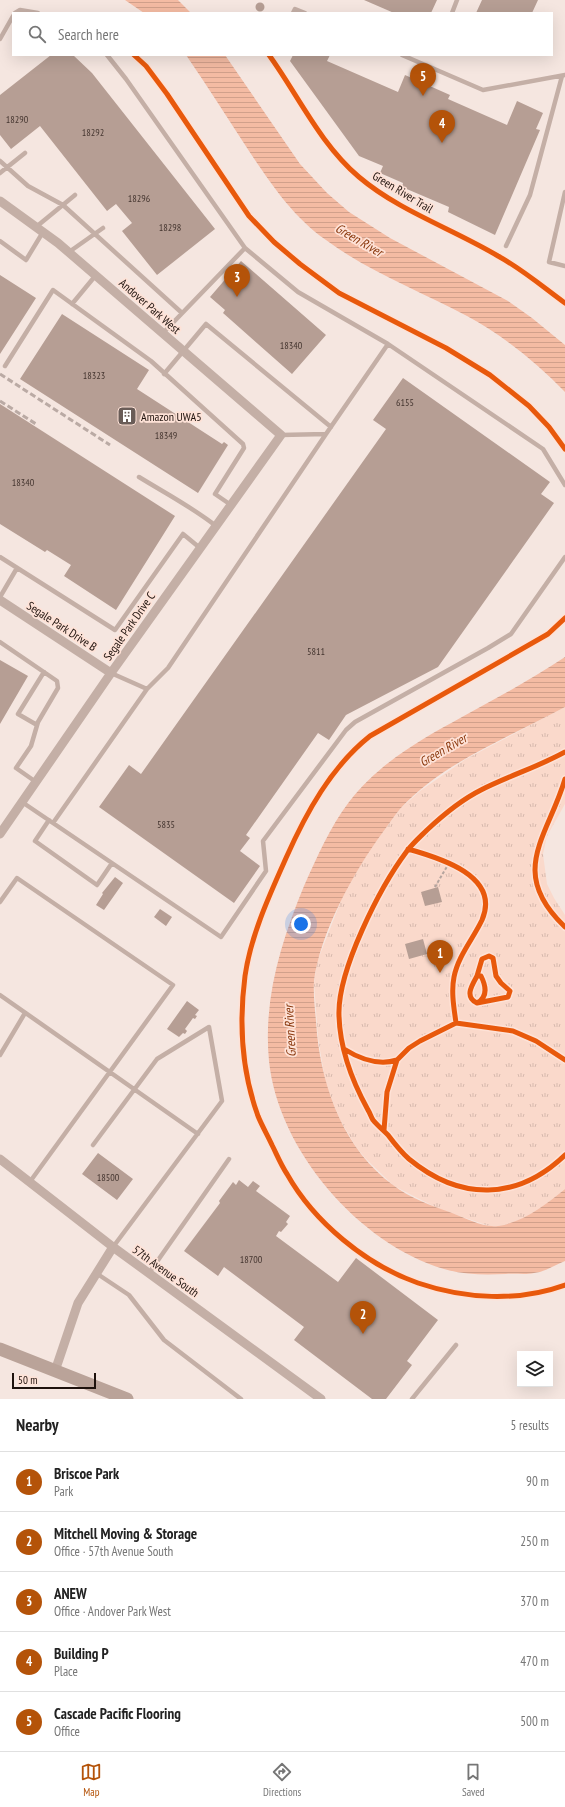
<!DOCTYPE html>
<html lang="en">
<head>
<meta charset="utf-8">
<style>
  :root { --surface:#fff; --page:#f2f2f2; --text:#222; --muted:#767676; --line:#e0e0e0; --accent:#b45309 }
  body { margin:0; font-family:"PT Sans Narrow",sans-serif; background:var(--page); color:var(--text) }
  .controls { position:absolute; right:12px; bottom:12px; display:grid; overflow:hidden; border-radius:0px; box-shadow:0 4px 16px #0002 }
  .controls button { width:36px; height:36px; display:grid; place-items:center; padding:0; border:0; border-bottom:1px solid var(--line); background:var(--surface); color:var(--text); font:20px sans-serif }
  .scale { position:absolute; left:12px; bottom:10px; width:84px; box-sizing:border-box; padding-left:4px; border:2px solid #1e120d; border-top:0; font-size:11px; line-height:14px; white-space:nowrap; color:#1e120d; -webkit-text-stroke:3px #fee2d7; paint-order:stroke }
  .you { position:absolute; left:301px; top:924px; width:14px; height:14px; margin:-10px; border:3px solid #fff; border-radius:50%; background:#1a73e8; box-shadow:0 0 0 6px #1a73e833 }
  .badge { display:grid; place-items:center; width:26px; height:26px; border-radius:50%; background:var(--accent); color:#fff; font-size:13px; font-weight:700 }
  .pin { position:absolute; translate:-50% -33px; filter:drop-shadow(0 1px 2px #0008) }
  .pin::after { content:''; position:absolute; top:21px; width:14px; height:12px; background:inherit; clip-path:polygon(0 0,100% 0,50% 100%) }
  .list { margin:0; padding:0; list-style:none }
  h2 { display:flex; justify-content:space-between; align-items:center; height:52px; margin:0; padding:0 16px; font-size:17px }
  h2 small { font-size:13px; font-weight:400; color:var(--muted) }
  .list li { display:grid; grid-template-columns:26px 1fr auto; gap:12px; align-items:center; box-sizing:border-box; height:60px; padding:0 16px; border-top:1px solid var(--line) }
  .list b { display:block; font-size:15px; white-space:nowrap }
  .list p { margin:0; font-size:13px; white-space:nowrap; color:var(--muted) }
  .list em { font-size:13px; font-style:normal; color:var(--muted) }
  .icon { flex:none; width:22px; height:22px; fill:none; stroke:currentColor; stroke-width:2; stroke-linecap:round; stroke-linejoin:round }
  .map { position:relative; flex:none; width:565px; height:1399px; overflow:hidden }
  .search { position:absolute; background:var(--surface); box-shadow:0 4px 16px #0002; left:12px; right:12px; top:12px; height:44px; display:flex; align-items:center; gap:10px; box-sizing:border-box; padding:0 14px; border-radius:0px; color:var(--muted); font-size:15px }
  .sheet { height:352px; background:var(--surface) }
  nav { display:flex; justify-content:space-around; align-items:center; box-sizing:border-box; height:56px; border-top:1px solid var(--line); background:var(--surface); font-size:11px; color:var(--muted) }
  nav a { display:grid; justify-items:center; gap:2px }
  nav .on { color:var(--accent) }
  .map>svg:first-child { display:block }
</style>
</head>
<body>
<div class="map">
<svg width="565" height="1399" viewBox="0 0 565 1399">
  <defs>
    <pattern id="park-tufts" width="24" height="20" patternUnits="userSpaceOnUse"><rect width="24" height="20" fill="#fad9cb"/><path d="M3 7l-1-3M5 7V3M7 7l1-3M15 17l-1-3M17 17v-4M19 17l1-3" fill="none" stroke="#d6b9ad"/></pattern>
    <pattern id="water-rules" width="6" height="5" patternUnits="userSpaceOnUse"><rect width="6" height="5" fill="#f4bba3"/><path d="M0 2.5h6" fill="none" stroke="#d1a08b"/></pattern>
  </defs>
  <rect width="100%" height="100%" fill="#f5e6e0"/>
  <path fill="url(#park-tufts)" d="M565 707V804L547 836 543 854 547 884 554 898 565 915V1189C544 1206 518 1228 489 1226L439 1209 394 1186 366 1159 356 1147 339 1118 326 1085 318 1038 314 983 317 962 344 893 368 852 400 809 420 791 466 759Z"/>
  <path fill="url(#water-rules)" d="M125 0H178L191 13H144Z
    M186 55H225L300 164 327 193 349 212 390 238 508 301 532 318 565 345V392C536 362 504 336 467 316 420 291 369 272 326 240 293 217 271 184 249 151 228 119 208 87 186 55Z
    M565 657V707C510 737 443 762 400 809 394 816 389 824 383 832 354 871 320 933 314 981 313 998 316 1017 317 1034 323 1091 345 1150 393 1185 410 1198 432 1206 452 1213 466 1218 483 1228 498 1226 524 1222 545 1205 565 1189V1261C555 1265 545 1272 534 1273 525 1275 515 1273 506 1274 485 1275 465 1275 444 1269 359 1244 278 1150 269 1061 263 999 281 942 304 886 317 857 330 827 349 802 379 763 420 740 462 717 497 698 532 679 565 657Z"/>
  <path fill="#b69e94" d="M364 0H437L431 13H394Z
    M482 0H538L532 13H476Z
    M255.5 7a4.5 4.5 0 1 1 9 0a4.5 4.5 0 1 1-9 0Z
    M51 55H73L92 73 215 229 157 275 122 231 132 223 116 204 107 211 40 126 11 149 0 135V95Z
    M293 55H330L327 61 398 92 405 75 450 95 448 99 507 125 517 101 543 113 536 129 540 130 495 235 448 212 449 207 402 187 403 183 380 173 383 166 359 156 290 61Z
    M241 261 326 335 292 374 223 313 225 310 210 297Z
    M0 275 36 298 0 354Z
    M62 314 149 370 137 389 222 444 224 442 228 445 198 493 20 379Z
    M403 378 550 482 541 494 554 503 438 667 346 715 329 740 318 733 246 835 250 838 240 851 260 866 234 903 99 807 129 765 141 774 386 429 373 420Z
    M0 404 175 516 116 610 64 576 71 565 47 550 45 552 0 524Z
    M0 660 28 676 0 724Z
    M115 877 123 883 104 910 96 905 103 894 102 893Z
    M438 887 442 902 425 906 421 892Z
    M160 909 172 917 166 926 154 917Z
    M423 939 427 954 409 959 405 944Z
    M187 1001 199 1010 195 1015 197 1016 195 1019 193 1018 185 1029 187 1031 185 1034 183 1033 179 1037 167 1029Z
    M98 1153 133 1179 117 1200 82 1174Z
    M239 1180 248 1187 253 1181 260 1186 256 1191 290 1216 286 1222 288 1224 281 1232 279 1231 276 1236 338 1282 356 1258 438 1320 407 1361 412 1365 386 1399H372L294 1340 304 1327 224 1267 218 1276 184 1251 220 1203 219 1201 233 1182 236 1185Z"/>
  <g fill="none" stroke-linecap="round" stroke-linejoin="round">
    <path stroke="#b4a49e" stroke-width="2" stroke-dasharray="3 2" stroke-linecap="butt" d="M273 60 275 55
      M435 887 449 863"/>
    <path stroke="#c4afa6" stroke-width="4.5" d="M15 13 20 10 38 13
      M293 13 295 9 305 13
      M452 13 457 0
      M0 39 13 16
      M107 55 126 79 245 248 298 292 388 344 543 449 565 485
      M402 55 483 90 565 75
      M0 161 28 186 63 205 182 313
      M0 173 25 153
      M565 192 549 262 565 266
      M36 227 75 195
      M0 241 26 260 43 232
      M506 246 530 195 562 76
      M69 252 103 228
      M72 304 96 275
      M163 333 245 248
      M5 366 53 290 151 361 243 444 244 448 215 494 231 505
      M164 374 206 324 331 427
      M281 435 326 434
      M139 477C165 493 192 507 216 526
      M0 557 115 630 183 534 200 548
      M0 597 17 568
      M0 642 57 681 58 688 38 722 31 746 16 768 36 782
      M111 673 147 689 168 668 326 434 388 344
      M37 725 18 714 44 672
      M22 802 221 937 266 871 263 841 346 730 355 722 488 648 511 634 565 557
      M49 820 35 841 97 885 112 863
      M53 823 147 689
      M0 902 17 878 173 985 29 1183
      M0 995 198 1134
      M0 1055 25 1013
      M93 1145 157 1059 209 1027 222 1101 113 1247
      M96 1273 129 1295 164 1340 241 1399
      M149 1273 229 1159
      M412 1399 456 1345"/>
    <path stroke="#c4afa6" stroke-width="9" d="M0 201 58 243 281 435 111 673 0 834
      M0 600 111 673
      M0 1159 113 1247 321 1399
      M55 1371 78 1303 113 1247"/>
    <path stroke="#baa399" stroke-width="13" d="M0 1349 127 1399"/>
    <path stroke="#baaaa4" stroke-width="3" stroke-dasharray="6 3" stroke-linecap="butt" d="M0 374 110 445
      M0 401 36 424"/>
    <defs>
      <path id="cycleway" d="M134 55 146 66 167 94 249 216 274 242 300 264 339 293 446 348 490 375 529 406 549 427 565 449
        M269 55C298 95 320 144 359 177 399 211 453 229 498 256 522 269 543 287 565 303
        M565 618 548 634 370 736C331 767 306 813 286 858 269 896 251 935 245 976 239 1022 242 1072 258 1116 262 1126 268 1136 272 1145 277 1155 281 1165 287 1174 314 1222 366 1265 418 1283 465 1299 518 1302 565 1285
        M565 752C538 767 508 776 481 790 461 800 443 815 427 830 420 837 413 843 407 851 380 887 337 971 339 1016 340 1050 352 1081 368 1110 370 1113 371 1117 373 1120 377 1125 383 1130 388 1135 394 1143 401 1152 409 1159 460 1201 517 1201 565 1155
        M565 779C548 837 507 872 565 927
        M408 849C440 858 501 876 482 920 473 939 458 956 454 977 451 992 454 1008 456 1023
        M477 976 482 959 489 956 493 958 496 976 501 983 510 991 508 997 477 1003C464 997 472 985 477 976H481C486 986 488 997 477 1003
        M344 1049C360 1059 378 1066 397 1060
        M384 1130 387 1092 397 1060 409 1048 420 1041 456 1023 513 1031 536 1041 565 1060"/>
    </defs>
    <use href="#cycleway" stroke="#fee2d7" stroke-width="8"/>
    <use href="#cycleway" stroke="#e8590c" stroke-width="5"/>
  </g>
  <defs>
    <symbol id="building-square" viewBox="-11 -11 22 22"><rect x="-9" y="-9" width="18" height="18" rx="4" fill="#695c57" stroke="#fee2d7"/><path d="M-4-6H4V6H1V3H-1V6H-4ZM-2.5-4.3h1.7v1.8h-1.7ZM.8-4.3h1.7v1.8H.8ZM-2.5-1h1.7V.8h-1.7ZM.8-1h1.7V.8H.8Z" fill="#fff"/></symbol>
  </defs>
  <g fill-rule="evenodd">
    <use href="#building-square" x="116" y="405" width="22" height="22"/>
  </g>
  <g text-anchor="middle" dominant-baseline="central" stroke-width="3.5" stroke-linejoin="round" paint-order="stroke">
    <g font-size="10" fill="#44352f">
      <text x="17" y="119">18290</text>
      <text x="93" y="132">18292</text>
      <text x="139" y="198">18296</text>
      <text x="170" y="227">18298</text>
      <text x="291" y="345">18340</text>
      <text x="94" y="375">18323</text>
      <text x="405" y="402">6155</text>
      <text x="166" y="435">18349</text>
      <text x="23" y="482">18340</text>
      <text x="316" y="651">5811</text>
      <text x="166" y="824">5835</text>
      <text x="108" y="1177">18500</text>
      <text x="251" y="1259">18700</text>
    </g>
    <g font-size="12" fill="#1e120d" stroke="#fee2d7">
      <text transform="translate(403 192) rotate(31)">Green River Trail</text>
      <text transform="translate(150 306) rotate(41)">Andover Park West</text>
      <text transform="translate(62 626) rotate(33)">Segale Park Drive B</text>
      <text transform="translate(129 626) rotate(-55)">Segale Park Drive C</text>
      <text transform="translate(166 1271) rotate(36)">57th Avenue South</text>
    </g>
    <g font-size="12" fill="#1e120d" stroke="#fee2d7" text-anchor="start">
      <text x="141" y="416">Amazon UWA5</text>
    </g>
    <g font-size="13" font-style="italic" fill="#8a380d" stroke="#fee2d7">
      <text transform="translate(359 240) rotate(30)">Green River</text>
      <text transform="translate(443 750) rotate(-30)">Green River</text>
      <text transform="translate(290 1031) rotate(-93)">Green River</text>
    </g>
  </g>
</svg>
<div class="controls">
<button><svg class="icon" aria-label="layers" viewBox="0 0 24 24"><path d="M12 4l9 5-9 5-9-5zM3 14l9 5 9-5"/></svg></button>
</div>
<div class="scale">50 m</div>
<div class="you"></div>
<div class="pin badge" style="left:440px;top:973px">1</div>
<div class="pin badge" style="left:363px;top:1334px">2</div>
<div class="pin badge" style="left:237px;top:297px">3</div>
<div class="pin badge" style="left:442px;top:143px">4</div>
<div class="pin badge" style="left:423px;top:96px">5</div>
<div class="search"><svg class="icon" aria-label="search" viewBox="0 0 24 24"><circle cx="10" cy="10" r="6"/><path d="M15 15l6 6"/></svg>Search here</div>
</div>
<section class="sheet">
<h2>Nearby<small>5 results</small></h2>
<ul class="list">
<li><span class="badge">1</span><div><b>Briscoe Park</b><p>Park</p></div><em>90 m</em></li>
<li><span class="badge">2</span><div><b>Mitchell Moving &amp; Storage</b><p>Office · 57th Avenue South</p></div><em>250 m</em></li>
<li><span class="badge">3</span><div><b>ANEW</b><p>Office · Andover Park West</p></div><em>370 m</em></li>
<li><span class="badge">4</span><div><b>Building P</b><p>Place</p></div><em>470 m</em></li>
<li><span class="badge">5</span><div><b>Cascade Pacific Flooring</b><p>Office</p></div><em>500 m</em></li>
</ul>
</section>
<nav>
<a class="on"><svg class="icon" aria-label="map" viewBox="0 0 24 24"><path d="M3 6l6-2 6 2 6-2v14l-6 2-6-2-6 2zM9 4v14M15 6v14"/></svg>Map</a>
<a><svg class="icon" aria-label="directions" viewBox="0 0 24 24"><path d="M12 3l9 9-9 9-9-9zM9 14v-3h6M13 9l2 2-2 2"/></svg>Directions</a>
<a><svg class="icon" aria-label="saved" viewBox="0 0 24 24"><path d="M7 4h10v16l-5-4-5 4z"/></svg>Saved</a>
</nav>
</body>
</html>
